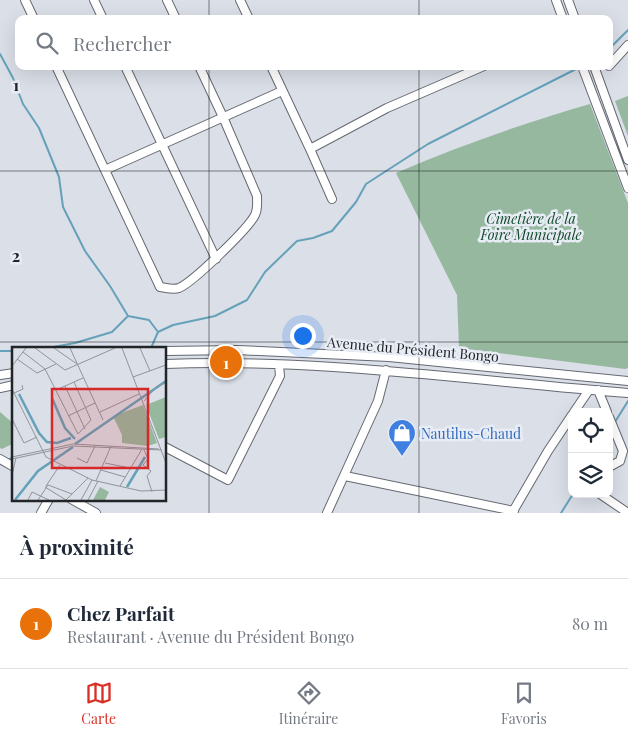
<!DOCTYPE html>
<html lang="fr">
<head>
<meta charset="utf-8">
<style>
  :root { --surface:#fff; --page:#f2f2f3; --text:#1f2937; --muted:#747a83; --line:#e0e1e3; --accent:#d93025 }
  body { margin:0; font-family:"Playfair Display",serif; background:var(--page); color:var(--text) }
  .controls { position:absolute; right:15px; bottom:15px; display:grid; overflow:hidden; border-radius:10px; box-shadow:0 5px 20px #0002 }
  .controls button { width:45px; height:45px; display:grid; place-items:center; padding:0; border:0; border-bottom:1px solid var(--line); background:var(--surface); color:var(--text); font:25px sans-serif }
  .you { position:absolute; left:302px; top:335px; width:18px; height:18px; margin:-12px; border:4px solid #fff; border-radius:50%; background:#1a73e8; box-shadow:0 0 0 8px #1a73e833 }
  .badge { display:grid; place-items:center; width:32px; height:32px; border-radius:50%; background:var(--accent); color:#fff; font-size:16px; font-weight:700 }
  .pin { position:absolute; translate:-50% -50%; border:2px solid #fff; box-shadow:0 1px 5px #0006 }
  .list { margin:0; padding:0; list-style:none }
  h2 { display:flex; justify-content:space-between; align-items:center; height:65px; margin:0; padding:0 20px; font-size:21px }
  h2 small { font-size:16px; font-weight:400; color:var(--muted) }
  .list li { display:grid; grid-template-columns:32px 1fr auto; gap:15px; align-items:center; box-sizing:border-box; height:90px; padding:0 20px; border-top:1px solid var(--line) }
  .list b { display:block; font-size:19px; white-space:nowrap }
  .list p { margin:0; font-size:16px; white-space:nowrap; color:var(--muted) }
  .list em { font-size:16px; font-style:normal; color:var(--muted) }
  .icon { flex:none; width:28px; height:28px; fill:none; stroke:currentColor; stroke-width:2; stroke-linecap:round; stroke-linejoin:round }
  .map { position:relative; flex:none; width:628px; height:513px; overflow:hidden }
  .search { position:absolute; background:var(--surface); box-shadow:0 5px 20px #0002; left:15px; right:15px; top:15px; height:55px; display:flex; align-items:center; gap:12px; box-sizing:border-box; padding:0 18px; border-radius:10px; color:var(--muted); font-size:19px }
  .sheet { height:155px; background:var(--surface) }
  nav { display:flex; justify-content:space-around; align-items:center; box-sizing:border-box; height:70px; border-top:1px solid var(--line); background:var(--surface); font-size:14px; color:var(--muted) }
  nav a { display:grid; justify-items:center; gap:2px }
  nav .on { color:var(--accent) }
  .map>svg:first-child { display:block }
</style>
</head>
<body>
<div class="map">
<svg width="628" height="513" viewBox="0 0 628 513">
  <rect width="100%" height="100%" fill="#dadfe8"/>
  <path fill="#96b89f" d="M628 96V136L615 101Z
    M590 104 628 203V368L625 369 459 348 457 295 396 173C459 146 524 123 590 104Z
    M0 412 14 424V443L2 449 0 448Z"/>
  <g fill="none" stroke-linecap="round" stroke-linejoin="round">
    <path stroke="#66a1ba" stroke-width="2" d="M609 49 628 30
      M0 54 13 78 23 104 39 128 59 177 63 207 85 251 110 286 128 316 149 320 158 332
      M48 348 75 343 112 332 127 317
      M151 348 158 332 173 325 215 316 247 300 265 272 297 241 313 238 332 231 356 202 366 184 428 144 580 67
      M0 351H14
      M615 422 628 401
      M8 460 14 457
      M561 513 573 494"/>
    <defs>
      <path id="minor" d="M25 0 34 19
        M94 0 103 19
        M167 0 176 19
        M240 0 249 19
        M556 0 563 19
        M568 0 575 19
        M56 66 160 287C167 288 173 290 179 288 193 282 248 229 255 215 258 209 257 203 257 196L223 117 199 66
        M125 66 216 259
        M271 66 310 149 332 199
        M582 66 628 188
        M594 66 628 160
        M609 66 628 45
        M310 149 387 108 484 66
        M105 170 282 91
        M165 351 237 350 389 357 628 381
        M165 364C320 358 474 381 628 393
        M0 375 14 373
        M0 388 14 385
        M598 390 607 412
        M574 412 589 390
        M609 417 623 451 620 461 609 467
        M165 447 228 480 280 376 279 365
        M0 459 14 467
        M345 476 514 511
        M600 494 628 513
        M71 499 96 513
        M41 513 49 499
        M327 513 378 401 386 370
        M512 513 548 451 572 415"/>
    </defs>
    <use href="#minor" stroke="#656971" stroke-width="10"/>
    <use href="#minor" stroke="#fff" stroke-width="8"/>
  </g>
  <path fill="none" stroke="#222427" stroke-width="1" stroke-opacity="0.55" d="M209 0V19M419 0V19M209 66V513M419 66V513M0 171H628M0 342H628"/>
  <defs>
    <symbol id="shop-pin" viewBox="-11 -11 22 30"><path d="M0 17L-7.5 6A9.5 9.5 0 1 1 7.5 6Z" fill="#3f7fe0" stroke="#e7ecf5"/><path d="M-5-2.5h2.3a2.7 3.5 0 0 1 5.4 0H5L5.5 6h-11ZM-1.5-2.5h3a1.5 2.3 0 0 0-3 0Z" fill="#fff"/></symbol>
  </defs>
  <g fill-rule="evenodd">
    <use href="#shop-pin" x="386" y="417" width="32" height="43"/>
  </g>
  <g text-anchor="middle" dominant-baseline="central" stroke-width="5" stroke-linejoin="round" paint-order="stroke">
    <g font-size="14" font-style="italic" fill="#124a29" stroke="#e7ecf5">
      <text x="531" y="218">Cimetière de la<tspan x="531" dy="16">Foire Municipale</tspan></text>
    </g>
    <g font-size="14" fill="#222427" stroke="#e7ecf5">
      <text transform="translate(413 349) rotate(5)">Avenue du Président Bongo</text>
    </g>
    <g font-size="14" fill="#366cbe" stroke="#e7ecf5" text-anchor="start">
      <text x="421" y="433">Nautilus-Chaud</text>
    </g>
  </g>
  <g transform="translate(12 347)">
    <rect width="154" height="154" fill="#dadfe8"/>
    <path d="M154 50V90L147 92 134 58ZM131 58 145 96 136 99 110 96V88L101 69ZM88 140 97 145 93 153H81Z" fill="#96b89f"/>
    <path fill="none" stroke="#66a1ba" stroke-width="2.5" d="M7 47 27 86 35 95 45 96 59 91M40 51 53 81 63 92M63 97 154 34M115 140 133 110M3 153 26 124 61 100"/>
    <path fill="none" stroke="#90949b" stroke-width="1" d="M23 1 53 23 103 1M42 1 65 17M58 1 91 73M110 1 154 116M128 1 138 24M11 5 33 22 66 87 79 73 62 35M5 12 25 26 44 17M0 19 14 1M121 30 154 18M53 39 73 82M0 42 34 110 80 133 129 144 154 143M44 43 71 31M0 47 11 42 10 38M132 54 145 39 154 36M88 65 127 47M56 69 83 56M0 72 12 96 25 90M132 103 136 112 131 118 139 124 135 129 140 145M0 110 61 97 147 102M65 111 75 116 83 99M0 112 61 99 150 103M93 116 118 121M89 123 113 130M0 128 4 111M84 134 99 99M34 139 48 118M108 139 130 102M33 140 54 153M16 153 20 145 37 153M26 153 36 138 60 147M54 153 76 131M69 153 80 133M76 153 86 134"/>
    <path fill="#d62828" fill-opacity="0.15" stroke="#d62828" stroke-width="2.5" d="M40 42H136V121H40Z"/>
    <rect width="154" height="154" fill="none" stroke="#222427" stroke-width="2.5"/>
  </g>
  <g font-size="16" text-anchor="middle" font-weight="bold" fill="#222427" stroke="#e7ecf5" stroke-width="5" stroke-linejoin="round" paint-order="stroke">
    <text x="16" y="91">1</text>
    <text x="16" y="262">2</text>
  </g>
</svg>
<div class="controls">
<button><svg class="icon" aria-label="locate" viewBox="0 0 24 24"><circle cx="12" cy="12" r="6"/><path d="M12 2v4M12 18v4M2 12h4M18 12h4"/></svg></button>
<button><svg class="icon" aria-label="layers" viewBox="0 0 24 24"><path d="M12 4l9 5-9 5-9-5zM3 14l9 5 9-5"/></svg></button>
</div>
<div class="you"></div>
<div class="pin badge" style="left:226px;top:362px;background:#e8710a">1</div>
<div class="search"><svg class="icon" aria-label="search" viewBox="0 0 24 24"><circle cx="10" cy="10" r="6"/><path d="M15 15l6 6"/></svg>Rechercher</div>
</div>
<section class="sheet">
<h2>À proximité<small></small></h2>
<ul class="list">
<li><span class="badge" style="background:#e8710a">1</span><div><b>Chez Parfait</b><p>Restaurant · Avenue du Président Bongo</p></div><em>80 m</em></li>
</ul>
</section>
<nav>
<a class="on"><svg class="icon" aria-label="map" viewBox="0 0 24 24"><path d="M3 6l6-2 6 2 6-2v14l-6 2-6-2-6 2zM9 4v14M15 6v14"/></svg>Carte</a>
<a><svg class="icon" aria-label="directions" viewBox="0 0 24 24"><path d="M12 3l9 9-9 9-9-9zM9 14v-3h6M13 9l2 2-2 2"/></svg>Itinéraire</a>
<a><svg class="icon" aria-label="saved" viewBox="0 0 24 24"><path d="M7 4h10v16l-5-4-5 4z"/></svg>Favoris</a>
</nav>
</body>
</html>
